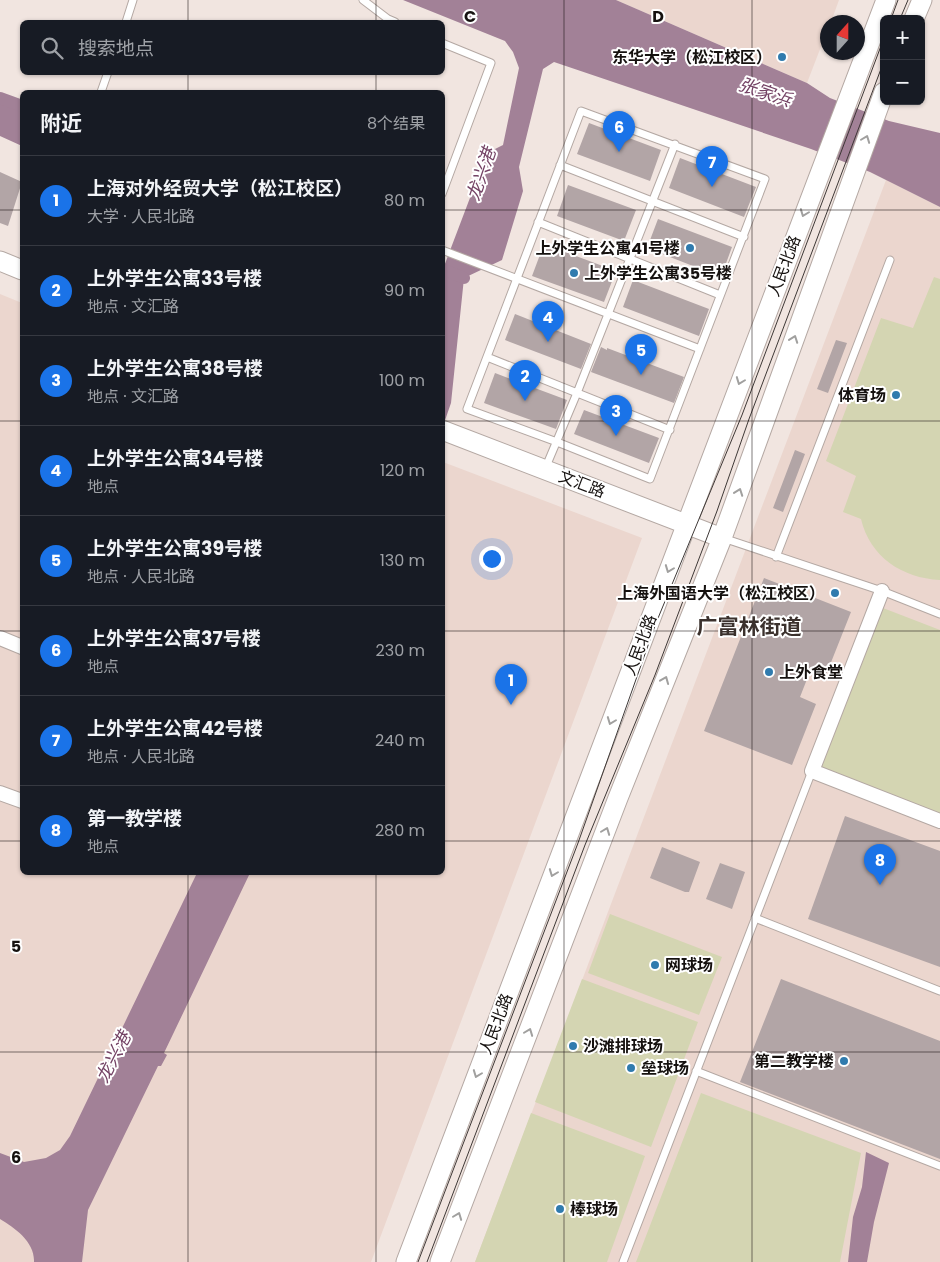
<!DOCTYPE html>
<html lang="zh">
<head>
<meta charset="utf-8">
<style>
  :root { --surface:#171b24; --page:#242831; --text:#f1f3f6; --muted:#9ea1a6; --line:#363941; --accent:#1a73e8 }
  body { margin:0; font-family:Poppins,"Noto Sans SC",sans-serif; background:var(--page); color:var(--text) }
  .controls { position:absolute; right:15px; top:15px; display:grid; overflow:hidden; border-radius:8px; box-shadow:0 1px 4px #0004 }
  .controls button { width:45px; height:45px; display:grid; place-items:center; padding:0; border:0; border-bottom:1px solid var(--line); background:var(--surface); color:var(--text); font:25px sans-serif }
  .compass { position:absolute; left:820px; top:15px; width:45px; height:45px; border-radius:50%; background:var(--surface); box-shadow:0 1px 4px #0004; rotate:21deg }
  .you { position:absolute; left:491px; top:558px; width:18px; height:18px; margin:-12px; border:4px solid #fff; border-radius:50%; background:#1a73e8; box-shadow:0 0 0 8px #1a73e833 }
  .badge { display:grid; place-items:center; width:32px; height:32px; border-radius:50%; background:var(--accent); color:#fff; font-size:16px; font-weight:700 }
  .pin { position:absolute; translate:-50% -41px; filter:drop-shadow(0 1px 2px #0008) }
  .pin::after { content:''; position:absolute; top:26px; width:18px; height:15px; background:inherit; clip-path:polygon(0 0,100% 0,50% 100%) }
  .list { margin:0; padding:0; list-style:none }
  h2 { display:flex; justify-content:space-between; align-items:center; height:65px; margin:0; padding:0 20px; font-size:21px }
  h2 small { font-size:16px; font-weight:400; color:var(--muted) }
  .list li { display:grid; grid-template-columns:32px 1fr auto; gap:15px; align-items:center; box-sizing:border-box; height:90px; padding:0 20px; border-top:1px solid var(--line) }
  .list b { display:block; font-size:19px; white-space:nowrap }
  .list p { margin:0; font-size:16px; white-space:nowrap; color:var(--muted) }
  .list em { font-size:16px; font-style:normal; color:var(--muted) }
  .icon { flex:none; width:28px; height:28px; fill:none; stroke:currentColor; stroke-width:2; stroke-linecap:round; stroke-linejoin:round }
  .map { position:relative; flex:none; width:940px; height:1262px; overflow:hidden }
  .search { position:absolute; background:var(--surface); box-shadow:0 1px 4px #0004; left:20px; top:20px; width:425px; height:55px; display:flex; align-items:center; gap:12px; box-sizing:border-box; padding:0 18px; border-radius:8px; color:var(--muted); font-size:19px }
  .panel { position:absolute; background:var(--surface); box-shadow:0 1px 4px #0004; left:20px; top:90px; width:425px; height:785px; border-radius:8px }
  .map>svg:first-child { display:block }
</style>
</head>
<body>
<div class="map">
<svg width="940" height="1262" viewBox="0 0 940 1262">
  <rect width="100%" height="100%" fill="#f1e5e0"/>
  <path fill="#ebd6ce" d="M616 0H839L831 22H828L827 31 807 83Z
    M886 180 940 207V1262H475Z
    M0 294 22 303V872H442L443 462 642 538 371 1262H0Z"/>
  <path fill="#d4d5b2" d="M934 277 940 279V580C902 578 870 557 861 519L843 512 856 476 826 461 881 318 913 328Z
    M883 608 940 630V818L820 771Z
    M610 914 722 957 699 1015 588 973Z
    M582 979 698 1022 651 1147 535 1102Z
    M701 1093 861 1153 840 1262H636Z
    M531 1113 645 1156 607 1262H475Z"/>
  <path fill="#a28197" d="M403 0H616L807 83 830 98 889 121 940 133V207L870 172 811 149 554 62 543 69 519 167 523 191 502 260 464 278 451 403 443 426V269L487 153 503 145 519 68 513 52 505 41Z
    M0 101 22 110V146L0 136Z
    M197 873H250L164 1053 167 1055 161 1066H158L88 1210 82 1262H34C35 1242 15 1228 0 1219V1153L24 1162 46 1158 60 1150 70 1136Z
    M866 1152 889 1163 874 1222 867 1262H848L853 1217 862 1187Z"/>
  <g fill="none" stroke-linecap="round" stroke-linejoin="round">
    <path stroke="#a28197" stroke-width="12" d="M0 98 22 106
      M442 269 464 278"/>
  </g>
  <path fill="#b2a5a6" d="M589 123 661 150 650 181 577 154Z
    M680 158 756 187 744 217 669 188Z
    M0 172 22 182 8 226 0 223Z
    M568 185 636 210 624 241 557 216Z
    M658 219 732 247 721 277 647 248Z
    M544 244 616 271 604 302 532 276Z
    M633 280 709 309 699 336 623 307Z
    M515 314 591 344 581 369 505 340Z
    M836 340 847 343 828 393 817 389Z
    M601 347 607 350V348L684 377 674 403 591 372Z
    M495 373 567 400 556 429 484 403Z
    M584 410 659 438 649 463 574 434Z
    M795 450 805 454 783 512 773 508Z
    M764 578 851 612 826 675 811 669 800 697 816 704 792 765 704 731Z
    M845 816 940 851V967L808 919Z
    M662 847 700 862 689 892H685L650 878Z
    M720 863 745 872 732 909 706 899Z
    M781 979 940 1041V1159L740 1082Z"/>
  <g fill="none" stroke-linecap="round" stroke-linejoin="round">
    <defs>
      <path id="lane" d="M363 0 388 19 395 22
        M126 22 133 0
        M442 43 491 63 442 194
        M101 92 108 72
        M581 111 765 179 650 479 557 442 467 409Z
        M560 165 744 237
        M538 222 720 295
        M442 250 700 349
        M487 357 670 430
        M545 469 577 393 675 144
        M723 538 882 591 940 614
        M776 557 890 260
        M755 918 940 991
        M696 1071 940 1166
        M623 1262 812 771"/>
      <path id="street" d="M882 591 812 771 940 821
        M0 638 22 647
        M0 793 22 801"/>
      <path id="secondary" d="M914 19 922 0
        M0 261 22 270
        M442 430 722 538
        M406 1262 886 0
        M440 1262 618 798 722 538 884 92"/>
    </defs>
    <use href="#lane" stroke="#b4a8a3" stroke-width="9"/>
    <use href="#street" stroke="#b4a8a3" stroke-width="16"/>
    <use href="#secondary" stroke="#b4a8a3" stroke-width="21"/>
    <use href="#lane" stroke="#fff" stroke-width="7"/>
    <use href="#street" stroke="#fff" stroke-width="14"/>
    <use href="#secondary" stroke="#fff" stroke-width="19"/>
    <path stroke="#3e3836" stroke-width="1" d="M891 19 898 0
      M900 19 908 0
      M418 1262 578 843 656 623 742 415 884 38
      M427 1262 585 845 655 675 717 511 749 419 884 61"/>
  </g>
  <defs><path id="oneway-chevron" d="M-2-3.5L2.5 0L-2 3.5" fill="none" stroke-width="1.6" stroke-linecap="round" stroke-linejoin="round" transform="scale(1.25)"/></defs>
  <g stroke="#a1a09f">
    <use href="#oneway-chevron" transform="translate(866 139) rotate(-69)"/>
    <use href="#oneway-chevron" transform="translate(804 213) rotate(111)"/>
    <use href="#oneway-chevron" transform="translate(794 339) rotate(-70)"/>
    <use href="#oneway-chevron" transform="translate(740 381) rotate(111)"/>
    <use href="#oneway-chevron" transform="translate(739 492) rotate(-70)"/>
    <use href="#oneway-chevron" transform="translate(669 569) rotate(111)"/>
    <use href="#oneway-chevron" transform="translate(665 680) rotate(-68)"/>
    <use href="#oneway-chevron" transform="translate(611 721) rotate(111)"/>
    <use href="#oneway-chevron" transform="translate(606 831) rotate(-69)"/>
    <use href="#oneway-chevron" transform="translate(553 873) rotate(111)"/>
    <use href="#oneway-chevron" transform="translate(529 1032) rotate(-69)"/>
    <use href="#oneway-chevron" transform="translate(477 1074) rotate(111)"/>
    <use href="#oneway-chevron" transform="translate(458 1216) rotate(-69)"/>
  </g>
  <path fill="none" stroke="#15110f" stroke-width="1" stroke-opacity="0.55" d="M188 0V22M376 0V22M564 0V1262M752 0V1262M188 72V92M376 72V92M0 210H22M442 210H940M0 421H22M442 421H940M0 631H22M442 631H940M0 841H22M442 841H940M188 872V1262M376 872V1262M0 1052H940"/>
  <g fill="#307bae" stroke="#fff" stroke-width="2">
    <circle cx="782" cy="57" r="5"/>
    <circle cx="690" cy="248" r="5"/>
    <circle cx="574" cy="273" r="5"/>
    <circle cx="896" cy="395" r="5"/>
    <circle cx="835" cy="593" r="5"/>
    <circle cx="769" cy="672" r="5"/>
    <circle cx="655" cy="965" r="5"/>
    <circle cx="573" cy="1046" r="5"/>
    <circle cx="844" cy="1061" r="5"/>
    <circle cx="631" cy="1068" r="5"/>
    <circle cx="560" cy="1209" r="5"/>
  </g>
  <g text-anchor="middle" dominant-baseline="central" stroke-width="4" stroke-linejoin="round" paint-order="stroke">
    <g font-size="16" font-weight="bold" fill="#15110f" stroke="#fff" text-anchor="start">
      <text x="772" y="57" text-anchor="end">东华大学（松江校区）</text>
      <text x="680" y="248" text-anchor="end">上外学生公寓41号楼</text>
      <text x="584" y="273">上外学生公寓35号楼</text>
      <text x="886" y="395" text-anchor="end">体育场</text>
      <text x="825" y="593" text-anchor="end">上海外国语大学（松江校区）</text>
      <text x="779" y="672">上外食堂</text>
      <text x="665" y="965">网球场</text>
      <text x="583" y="1046">沙滩排球场</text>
      <text x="834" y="1061" text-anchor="end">第二教学楼</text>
      <text x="641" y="1068">垒球场</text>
      <text x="570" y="1209">棒球场</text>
    </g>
    <g font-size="16" fill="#15110f" stroke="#fff">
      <text transform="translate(784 266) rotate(-69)">人民北路</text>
      <text transform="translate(582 484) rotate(21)">文汇路</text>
      <text transform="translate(640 645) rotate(-69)">人民北路</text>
      <text transform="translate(496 1024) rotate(-69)">人民北路</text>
    </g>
    <g font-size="18" font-style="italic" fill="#744365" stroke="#fff">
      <text transform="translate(765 92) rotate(19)">张家浜</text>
      <text transform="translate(481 174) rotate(-71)">龙兴港</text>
      <text transform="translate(113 1057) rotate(-63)">龙兴港</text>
    </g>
    <g font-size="21" font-weight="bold" fill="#3b312d" stroke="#fff">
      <text x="749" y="626">广富林街道</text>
    </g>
  </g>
  <g font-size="16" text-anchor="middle" font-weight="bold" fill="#15110f" stroke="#fff" stroke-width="4" stroke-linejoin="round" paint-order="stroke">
    <text x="470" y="22">C</text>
    <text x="658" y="22">D</text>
    <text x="16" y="952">5</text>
    <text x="16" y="1163">6</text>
  </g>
</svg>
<div class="controls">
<button>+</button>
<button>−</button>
</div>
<svg class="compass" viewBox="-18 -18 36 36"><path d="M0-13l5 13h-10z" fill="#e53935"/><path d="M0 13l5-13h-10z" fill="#9ea1a6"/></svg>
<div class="you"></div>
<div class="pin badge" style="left:511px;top:705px">1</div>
<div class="pin badge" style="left:525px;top:401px">2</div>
<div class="pin badge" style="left:616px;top:436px">3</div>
<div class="pin badge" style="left:548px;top:342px">4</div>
<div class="pin badge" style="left:641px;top:375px">5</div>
<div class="pin badge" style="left:619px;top:152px">6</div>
<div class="pin badge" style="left:712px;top:187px">7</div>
<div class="pin badge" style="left:880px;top:885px">8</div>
<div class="search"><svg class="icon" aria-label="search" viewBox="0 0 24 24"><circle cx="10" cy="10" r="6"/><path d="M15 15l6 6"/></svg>搜索地点</div>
<section class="panel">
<h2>附近<small>8个结果</small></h2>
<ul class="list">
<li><span class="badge">1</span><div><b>上海对外经贸大学（松江校区）</b><p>大学 · 人民北路</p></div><em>80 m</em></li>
<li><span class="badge">2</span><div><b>上外学生公寓33号楼</b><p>地点 · 文汇路</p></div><em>90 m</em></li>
<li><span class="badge">3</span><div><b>上外学生公寓38号楼</b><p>地点 · 文汇路</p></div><em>100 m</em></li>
<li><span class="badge">4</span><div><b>上外学生公寓34号楼</b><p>地点</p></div><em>120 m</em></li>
<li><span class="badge">5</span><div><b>上外学生公寓39号楼</b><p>地点 · 人民北路</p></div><em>130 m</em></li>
<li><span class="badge">6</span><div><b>上外学生公寓37号楼</b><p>地点</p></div><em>230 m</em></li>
<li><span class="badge">7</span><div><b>上外学生公寓42号楼</b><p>地点 · 人民北路</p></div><em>240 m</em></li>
<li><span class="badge">8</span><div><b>第一教学楼</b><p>地点</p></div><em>280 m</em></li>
</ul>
</section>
</div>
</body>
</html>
